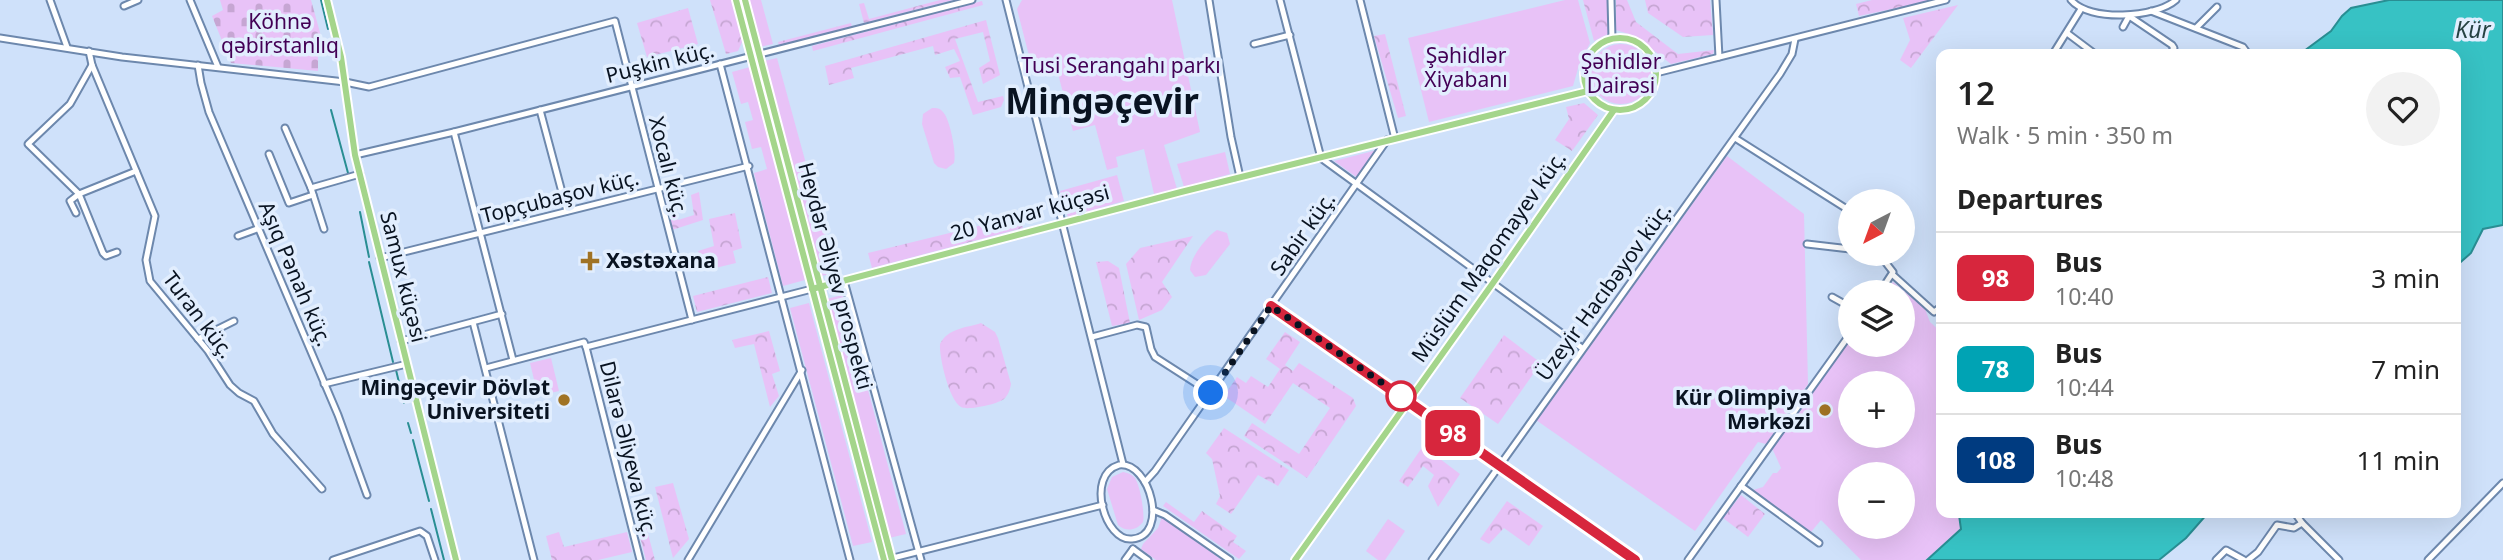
<!DOCTYPE html>
<html lang="en">
<head>
<meta charset="utf-8">
<style>
	body { margin:0; font-family:"Noto Sans",sans-serif; background:#f2f2f2; color:#222; height:100vh; display:flex; flex-direction:column; font-size:26px; white-space:nowrap }
	* { box-sizing:border-box; margin:0 }
	p { font-size:23px; color:#767676 }
	.icon { flex:none; width:38px; height:38px; fill:none; stroke:currentColor; stroke-width:2; stroke-linecap:round; stroke-linejoin:round }
	.map { position:relative; flex:1; overflow:hidden }
	.details { position:absolute; left:1936px; top:49px; width:525px; height:469px; display:flex; flex-direction:column; background:#fff; border-radius:14px; box-shadow:0 7px 28px #0002 }
	.details>* { flex:none }
	.badge { padding:0 14px; border-radius:10px; font-size:24px; line-height:46px }
	.needle { width:46px; rotate:221deg }
	.controls { position:absolute; left:1838px; top:189px; display:grid; gap:14px }
	.controls a { display:grid; place-items:center; width:77px; height:77px; border-radius:50%; background:#fff; box-shadow:0 7px 28px #0002; font-size:35px }
	.you { position:absolute; width:35px; height:35px; margin:-18px; border:5px solid #fff; border-radius:50%; background:#1a73e8; box-shadow:0 0 0 10px #1a73e833 }
	.map>.badge { position:absolute; translate:-50% -50%; box-shadow:0 0 0 4px #fff }
	h2 { padding:0 21px; font-size:26px; line-height:63px }
	.round { display:grid; place-items:center; flex:none; width:74px; height:74px; border-radius:37px; background:#f2f2f2 }
	.headline { display:flex; align-items:center; justify-content:space-between; height:119px; padding:0 21px }
	h1 { font-size:33px; font-weight:600; line-height:52px }
	ul { padding:0; list-style:none }
	li { display:flex; align-items:center; gap:21px; height:91px; padding:0 21px; border-top:2px solid #e0e0e0 }
	li div { flex:1 }
	li b { display:block; font-size:26px }
	li em { font-style:normal }
	li .badge { min-width:77px; font-weight:700; text-align:center }
	.map>svg:first-child { display:block }
	.green { fill:#e8c2f7; fill-rule:evenodd }
	.forest { fill:url(#forest-crowns) }
	.cemetery { fill:url(#cemetery-stones) }
	.water { fill:#37c2c4; stroke:#298e93; stroke-width:2 }
	.lines { fill:none; stroke-linecap:round; stroke-linejoin:round }
	.stream { stroke:#298e93; stroke-width:2 }
	.minor-casing { stroke:#6d88ad; stroke-width:9 }
	.major-casing { stroke:#fff; stroke-width:10 }
	.minor { stroke:#fff; stroke-width:5 }
	.major { stroke:#a4d58b; stroke-width:6 }
	.line-casing { stroke:#fff; stroke-width:16 }
	.line { stroke:#d7263d; stroke-width:10 }
	.walk { stroke:#091321; stroke-width:7; stroke-dasharray:0 12.6 }
	.poi-dot { fill:#a07324; stroke:#e2eefe; stroke-width:2.5 }
	.stop-dot { fill:#fff; stroke:#d7263d; stroke-width:3.5 }
	.labels { text-anchor:middle; stroke-width:7; stroke-linejoin:round; paint-order:stroke }
	.park-label { font-size:21px; fill:#430055; stroke:#e2eefe }
	.street-label { font-size:21px; fill:#091321; stroke:#e2eefe }
	.poi-label { font-size:21px; font-weight:bold; fill:#091321; stroke:#e2eefe; text-anchor:end }
	.water-label { font-size:23px; font-style:italic; fill:#274344; stroke:#e2eefe }
	.town-label { font-size:35px; font-weight:bold; fill:#091321; stroke:#e2eefe }
</style>
</head>
<body>
<div class="map">
<svg width="2503" height="560" viewBox="0 0 2503 560">
	<defs>
		<pattern id="forest-crowns" width="20" height="18" patternUnits="userSpaceOnUse" patternTransform="scale(1.75)"><rect width="20" height="18" fill="#e8c2f7"/><path d="M2 6a3 3 0 1 1 6 0M12 15a3 3 0 1 1 6 0" fill="none" stroke="#c6a6d3"/></pattern>
		<pattern id="cemetery-stones" width="16" height="16" patternUnits="userSpaceOnUse" patternTransform="scale(1.75)"><rect width="16" height="16" fill="#e8c2f7"/><path d="M2 7V4a2 2 0 0 1 4 0v3zM10 15v-3a2 2 0 0 1 4 0v3z" fill="#c6a6d3"/></pattern>
	</defs>
	<rect width="100%" height="100%" fill="#cfe1fa"/>
	<g class="green">
		<path d="M748 0H761L773 44 760 47Z"/>
		<path d="M1022 0H1172L1200 132 1164 145 1177 189 1154 194 1144 149 1116 157 1118 167 1107 170 1095 125 1073 131 1057 70 1034 75 1017 9Z"/>
		<path d="M1565 0H1578L1590 43 1579 65 1573 86 1429 122 1408 38Z"/>
		<circle cx="1621" cy="74" r="30"/>
		<path d="M777 58 836 273 821 276 764 61Z"/>
		<path d="M750 67 805 280 783 286 754 173 767 169 761 147 752 149 745 122 753 120 748 102 741 104 732 72Z"/>
		<path d="M932 108C937 108 940 108 943 112 950 119 957 155 954 163L946 169 938 167 934 163 922 124 923 114Z"/>
		<path d="M1385 148 1362 181 1334 161Z"/>
		<path d="M1225 152 1230 174 1184 187 1177 164Z"/>
		<path d="M1727 156 1804 214 1808 384 1766 444 1758 442 1695 531 1536 420Z"/>
		<path d="M1117 175 1124 201 1068 217 1060 191Z"/>
		<path d="M1217 230 1227 233 1230 244 1206 275 1195 277 1190 270C1190 258 1206 237 1217 230Z"/>
		<path d="M1893 282 1925 309 1930 322 1941 332V513H1962L1959 516 1962 529 1927 560H1861L1821 520 1811 532 1753 490 1763 487 1773 473H1777L1781 468 1772 448 1850 340V345H1902V292H1885ZM1850 383H1902V436H1850ZM1850 474H1902V527H1850Z"/>
		<path d="M843 295 906 534 889 538 826 299Z"/>
		<path d="M809 303 872 542 853 546 790 308Z"/>
		<path d="M551 358 559 391 538 396 530 363Z"/>
		<path d="M1123 472C1127 473 1130 473 1134 477 1140 483 1145 514 1143 522 1136 531 1126 532 1118 525L1107 489 1112 477Z"/>
		<path d="M1162 517 1222 560H1156L1141 549 1143 544 1158 528Z"/>
		<path d="M1388 519 1405 531 1385 560H1378L1366 551Z"/>
	</g>
	<g class="forest">
		<path d="M710 0H732L743 40 738 51 726 54Z"/>
		<path d="M940 0H953L864 23 859 4 864 3 869 19Z"/>
		<path d="M1583 0H1607L1610 33 1594 41Z"/>
		<path d="M1616 0H1627L1636 22 1678 54 1714 50 1713 54 1671 64 1635 36 1616 30Z"/>
		<path d="M1645 0H1710L1713 35 1683 37 1648 13Z"/>
		<path d="M1872 0H1934L1859 16 1856 4Z"/>
		<path d="M982 1 983 5 813 51 812 46Z"/>
		<path d="M1958 5 1911 68 1900 60 1910 40 1903 18Z"/>
		<path d="M688 8 698 44 647 57 637 23Z"/>
		<path d="M986 20 1000 75 983 84 979 68 990 61 983 32 955 39 978 102 1003 96 1004 100 1001 107 973 115 960 77 950 78 945 67 960 61 954 49 935 55 933 46 851 68 854 78 829 85 825 66Z"/>
		<path d="M851 23 852 27 779 45 778 42Z"/>
		<path d="M1385 34 1406 116 1398 118 1374 36Z"/>
		<path d="M1584 103 1598 115 1572 151 1555 140 1569 119 1566 107Z"/>
		<path d="M661 191H668L678 220 694 215 691 195 699 192 703 220 672 230Z"/>
		<path d="M735 213 742 248 733 251 736 263 707 270 698 251 714 246 709 219Z"/>
		<path d="M1019 216 1023 228 872 268 868 253Z"/>
		<path d="M1193 236 1162 282 1172 297 1162 310 1139 320 1126 264 1140 248Z"/>
		<path d="M1108 261 1119 268 1130 323 1112 326 1096 262Z"/>
		<path d="M768 277 772 293 697 312 693 296Z"/>
		<path d="M981 323 995 332 998 338 1011 384C1010 389 1009 394 1004 399 998 404 967 411 961 407 949 400 939 357 940 344 948 328 966 328 981 323Z"/>
		<path d="M769 331 780 371 772 374 779 396 770 407 754 344 735 348 732 340Z"/>
		<path d="M1285 332 1300 342 1285 365 1293 371 1299 363 1353 398 1356 406 1307 478 1244 436 1252 423 1299 454 1330 408 1293 383 1265 424 1224 396 1237 377 1246 383 1251 376 1268 387 1280 369 1266 359Z"/>
		<path d="M1504 335 1541 363 1498 424 1460 398Z"/>
		<path d="M1224 428 1289 470 1278 486 1258 475 1231 514 1216 504 1220 496 1212 459 1206 453Z"/>
		<path d="M1423 446 1460 474 1438 507 1428 486 1434 475 1423 466 1408 487 1399 481Z"/>
		<path d="M673 483 689 539 673 558 655 487Z"/>
		<path d="M1741 495 1765 514 1748 537 1723 518Z"/>
		<path d="M639 500 655 560H646L631 502Z"/>
		<path d="M1507 501 1543 526 1529 546 1504 528 1489 544 1480 539Z"/>
		<path d="M1166 502 1194 522 1202 511 1237 536 1233 542 1246 551 1239 559 1163 506Z"/>
		<path d="M559 532 564 547 627 532 632 552 598 560H552L546 536Z"/>
	</g>
	<path class="cemetery" d="M220 0H311L324 47H318V71L231 63 212 16 223 10Z"/>
	<g class="water">
		<path d="M2389 0H2503V225L2483 229 2471 253 2455 267V54H2300L2331 31 2342 16 2351 8Z"/>
		<path d="M1962 513H2208L2186 538 2159 560H1927L1961 529 1959 515Z"/>
	</g>
	<g class="lines">
		<g class="stream">
			<path d="M321 0 328 29"/>
			<path d="M331 110 348 173"/>
			<path d="M360 212 369 257"/>
			<path d="M369 262 393 362"/>
			<path d="M396 370 404 403"/>
			<path d="M408 423 411 433"/>
			<path d="M413 440 429 501"/>
			<path d="M431 509 444 560"/>
		</g>
		<defs>
			<g id="minor">
				<path d="M50 0 67 47"/>
				<path d="M190 0 218 67"/>
				<path d="M1006 0 1123 464"/>
				<path d="M1209 0 1231 137 1240 177"/>
				<path d="M1280 0 1321 158 1582 348"/>
				<path d="M1360 0 1394 135"/>
				<path d="M1611 0 1612 38"/>
				<path d="M1716 0 1719 57"/>
				<path d="M2071 0C2089 22 2156 18 2176 0"/>
				<path d="M124 6 138 0"/>
				<path d="M2151 11 2243 47 2248 54"/>
				<path d="M2123 27 2129 16 2172 45 2174 48 2170 54"/>
				<path d="M2196 28 2217 7"/>
				<path d="M2067 33 2095 54"/>
				<path d="M0 38 122 57 345 82 369 87 615 21 692 320"/>
				<path d="M1254 44 1290 35"/>
				<path d="M89 51 92 65 155 216 146 260 150 281 208 351 230 385 239 393 254 401 273 434 322 489"/>
				<path d="M2053 54 2081 9"/>
				<path d="M720 64 850 560"/>
				<path d="M92 65 70 104 28 144 79 194 136 171"/>
				<path d="M198 65 201 83 209 112 338 415 367 495"/>
				<path d="M1656 73 1946 0"/>
				<path d="M540 110 567 211"/>
				<path d="M285 128 311 188 324 229"/>
				<path d="M454 132 513 360"/>
				<path d="M1735 138 1850 211"/>
				<path d="M269 154 289 203 313 195"/>
				<path d="M355 155 454 132 972 0"/>
				<path d="M311 188 360 174"/>
				<path d="M76 213 70 201 79 194 103 253 106 256 117 252"/>
				<path d="M238 236 257 229"/>
				<path d="M1807 244 1850 249"/>
				<path d="M1879 254 1893 272 1880 292"/>
				<path d="M380 258 749 166"/>
				<path d="M1893 275 1934 312 1941 307"/>
				<path d="M844 281 921 560"/>
				<path d="M1832 297 1850 307"/>
				<path d="M1271 306 1635 560"/>
				<path d="M473 322 534 560"/>
				<path d="M1092 337 1137 325 1146 327 1151 349 1155 357 1211 393"/>
				<path d="M198 339 234 321"/>
				<path d="M401 341 502 314"/>
				<path d="M586 347 640 560"/>
				<path d="M486 368 584 342 586 347 812 289"/>
				<path d="M324 384 407 364"/>
				<path d="M1119 465C1150 461 1170 536 1132 539 1105 542 1085 475 1119 465Z"/>
				<path d="M1145 482 1155 471 1387 140"/>
				<path d="M1741 486 1819 543"/>
				<path d="M1153 510 1165 515 1230 560"/>
				<path d="M2295 513 2302 523"/>
				<path d="M1133 549 1148 560"/>
				<path d="M889 559 1103 505"/>
				<path d="M333 560 420 531 427 536 435 560"/>
				<path d="M688 560 802 370"/>
				<path d="M1125 560 1133 549"/>
				<path d="M1432 560 1780 74 1792 54 1795 39"/>
				<path d="M1688 560 1850 334"/>
				<path d="M2216 560 2226 550 2244 560"/>
				<path d="M2248 560 2258 552 2277 525 2294 528 2302 523 2339 560"/>
				<path d="M2428 560 2503 483"/>
			</g>
			<g id="major">
				<path d="M327 0 341 57 355 155 456 560"/>
				<path d="M736 0 884 560"/>
				<path d="M745 0 892 560"/>
				<circle cx="1620" cy="74" r="36"/>
				<path d="M812 289 1181 192 1588 91"/>
				<path d="M1295 560 1493 283 1614 110"/>
			</g>
		</defs>
		<use href="#minor" class="minor-casing"/>
		<use href="#major" class="major-casing"/>
		<use href="#minor" class="minor"/>
		<use href="#major" class="major"/>
	</g>
	<g class="lines">
		<defs>
			<path id="line" d="M1271 306 1635 560"/>
		</defs>
		<use href="#line" class="line-casing"/>
		<use href="#line" class="line"/>
		<path class="walk" d="M1211 393 1271 306 1401 396"/>
	</g>
	<g class="poi-dot">
		<path d="M586.5 250.5h7v7h7v7h-7v7h-7v-7h-7v-7h7z"/>
		<circle cx="564" cy="400" r="7"/>
		<circle cx="1825" cy="410" r="7"/>
	</g>
	<circle class="stop-dot" cx="1401" cy="396" r="14"/>
	<g class="labels">
		<g class="park-label">
			<text x="280" y="29">Köhnə<tspan x="280" dy="24">qəbirstanlıq</tspan></text>
			<text x="1466" y="63">Şəhidlər<tspan x="1466" dy="24">Xiyabanı</tspan></text>
			<text x="1621" y="69">Şəhidlər<tspan x="1621" dy="24">Dairəsi</tspan></text>
			<text x="1121" y="73">Tusi Serangahı parkı</text>
		</g>
		<g class="street-label">
			<text transform="translate(660 63) rotate(-14)" y="7">Puşkin küç.</text>
			<text transform="translate(668 167) rotate(76)" y="7">Xocalı küç.</text>
			<text transform="translate(560 197) rotate(-14)" y="7">Topçubaşov küç.</text>
			<text transform="translate(1030 213) rotate(-15)" y="7">20 Yanvar küçəsi</text>
			<text transform="translate(1303 234) rotate(-55)" y="7">Sabir küç.</text>
			<text transform="translate(1489 257) rotate(-55)" y="7">Müslüm Maqomayev küç.</text>
			<text transform="translate(295 274) rotate(67)" y="7">Aşıq Pənah küç.</text>
			<text transform="translate(835 276) rotate(75)" y="7">Heydər Əliyev prospekti</text>
			<text transform="translate(403 277) rotate(76)" y="7">Samux küçəsi</text>
			<text transform="translate(1604 292) rotate(-54)" y="7">Üzeyir Hacıbəyov küç.</text>
			<text transform="translate(198 315) rotate(53)" y="7">Turan küç.</text>
			<text transform="translate(628 449) rotate(76)" y="7">Dilarə Əliyeva küç.</text>
		</g>
		<g class="poi-label">
			<text x="606" y="268" text-anchor="start">Xəstəxana</text>
			<text x="550" y="395">Mingəçevir Dövlət<tspan x="550" dy="24">Universiteti</tspan></text>
			<text x="1811" y="405">Kür Olimpiya<tspan x="1811" dy="24">Mərkəzi</tspan></text>
		</g>
		<g class="water-label">
			<text x="2473" y="38">Kür</text>
		</g>
		<g class="town-label">
			<text x="1102" y="114">Mingəçevir</text>
		</g>
	</g>
</svg>
<div class="controls">
<a><svg class="needle" viewBox="-14 -14 28 28"><path d="M0-13l5 13h-10z" fill="#e53935"/><path d="M0 13l5-13h-10z" fill="#767676"/></svg></a>
<a><svg class="icon" aria-label="layers" viewBox="0 0 24 24"><path d="M12 4l9 5-9 5-9-5zM3 14l9 5 9-5"/></svg></a>
<a>+</a>
<a>−</a>
</div>
<div class="you" style="left:1211px;top:393px"></div>
<b class="badge" style="left:1453px;top:433px;background:#d7263d;color:#fff">98</b>
<section class="details">
<div class="headline"><div><h1>12</h1><p>Walk · 5 min · 350 m</p></div><a class="round"><svg class="icon" aria-label="heart" viewBox="0 0 24 24"><path d="M12 20l-8-8c-3-5 5-10 8-4 3-6 11-1 8 4z"/></svg></a></div>
<h2>Departures</h2>
<ul>
<li><span class="badge" style="background:#d7263d;color:#fff">98</span><div><b>Bus</b><p>10:40</p></div><em>3 min</em></li>
<li><span class="badge" style="background:#00a3b4;color:#fff">78</span><div><b>Bus</b><p>10:44</p></div><em>7 min</em></li>
<li><span class="badge" style="background:#003b80;color:#fff">108</span><div><b>Bus</b><p>10:48</p></div><em>11 min</em></li>
</ul>
</section>
</div>
</body>
</html>
